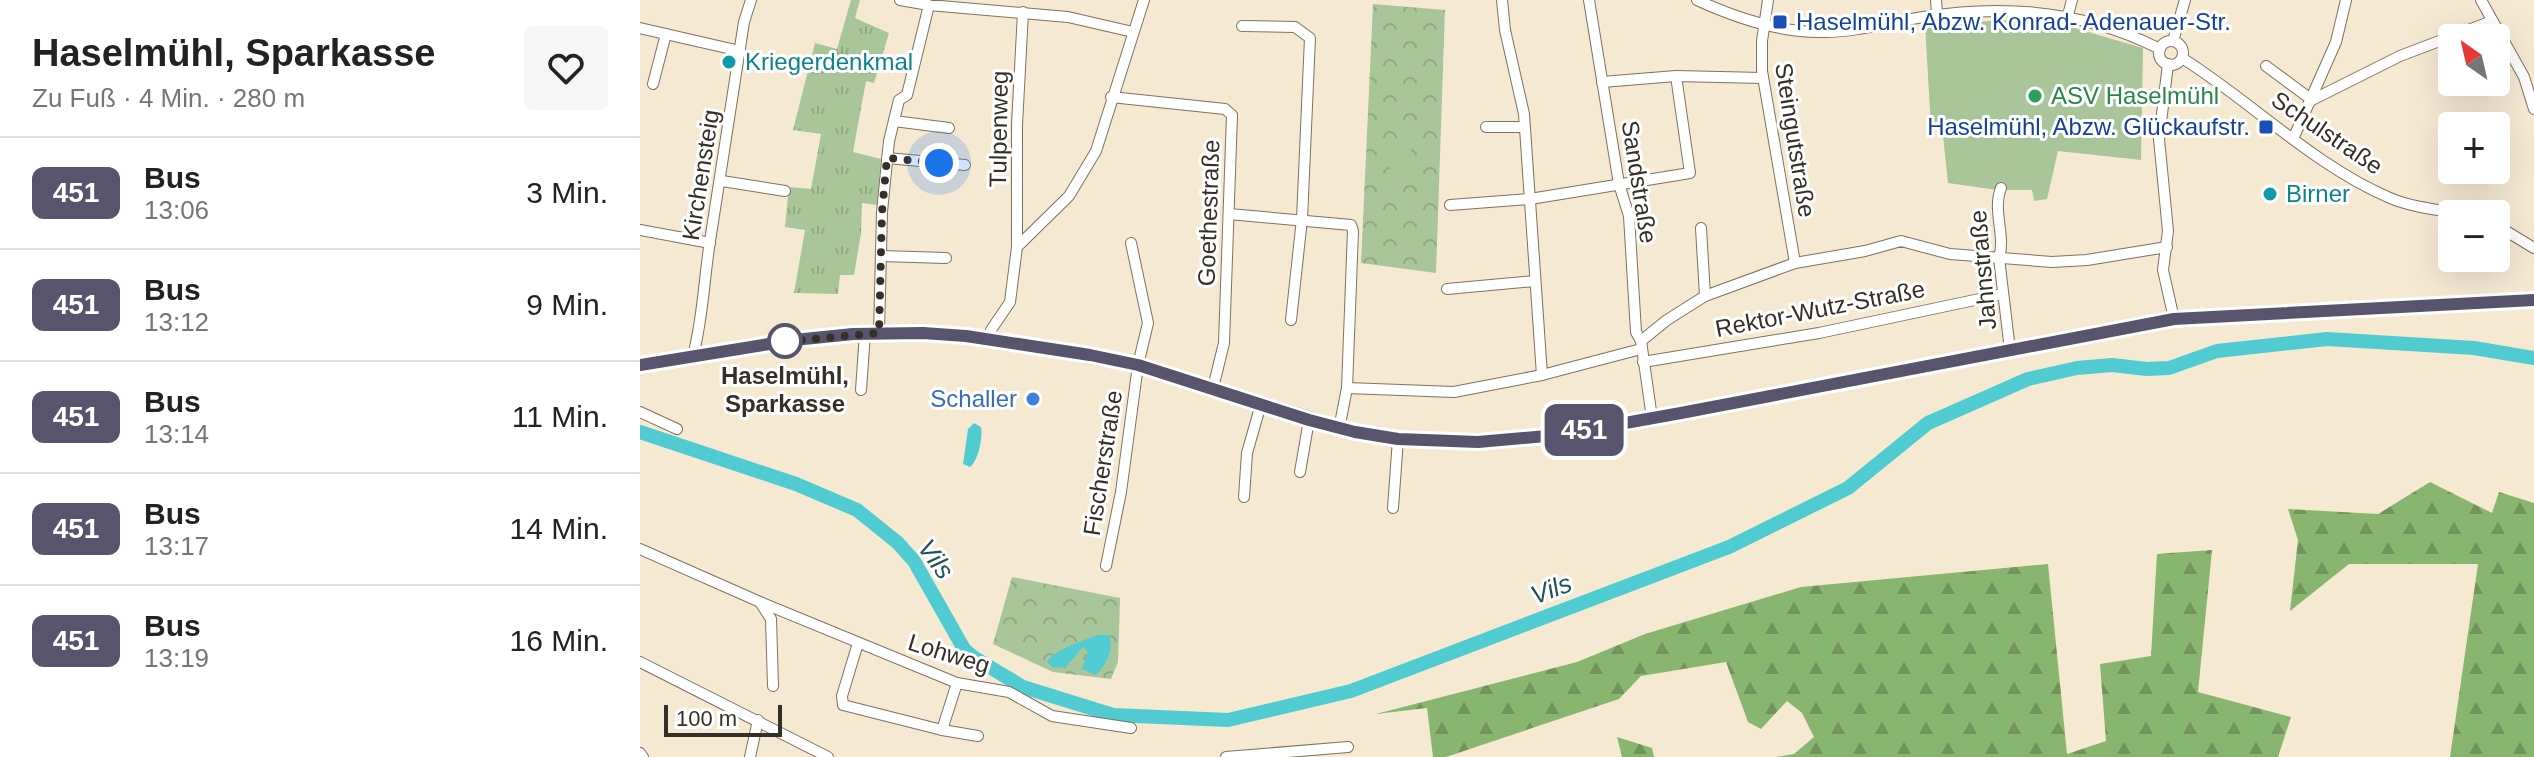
<!DOCTYPE html>
<html lang="de">
<head>
<meta charset="utf-8">
<style>
	body { margin:0; font-family:Helvetica,sans-serif; background:#f6f6f6; color:#222; height:100vh; display:flex; flex-direction:column; font-size:30px; white-space:nowrap }
	* { box-sizing:border-box; margin:0 }
	p { font-size:26px; color:#767676 }
	.icon { flex:none; width:44px; height:44px; fill:none; stroke:currentColor; stroke-width:2; stroke-linecap:round; stroke-linejoin:round }
	.map { position:relative; flex:1; overflow:hidden }
	.side { display:flex; flex-direction:column; background:#fff; width:640px }
	.side>* { flex:none }
	.badge { padding:0 16px; border-radius:12px; font-size:28px; line-height:52px }
	.needle { width:52px; rotate:326deg }
	.tools { position:absolute; left:1798px; top:24px; display:grid; gap:16px }
	.tools a { display:grid; place-items:center; width:72px; height:72px; border-radius:8px; background:#fff; box-shadow:0 8px 32px #0002; font-size:40px }
	.scale { position:absolute; left:24px; bottom:20px; width:118px; box-sizing:border-box; padding-left:8px; border:4px solid #353027; border-top:0; font-size:22px; line-height:28px; white-space:nowrap; color:#353027; -webkit-text-stroke:6px #fff; paint-order:stroke }
	.you { position:absolute; width:40px; height:40px; margin:-20px; border:6px solid #fff; border-radius:50%; background:#1a73e8; box-shadow:0 0 0 12px #1a73e833 }
	.map>.badge { position:absolute; translate:-50% -50%; box-shadow:0 0 0 4px #fff }
	.round { display:grid; place-items:center; flex:none; width:84px; height:84px; border-radius:8px; background:#f6f6f6 }
	.overview { display:flex; align-items:center; justify-content:space-between; height:136px; padding:0 32px }
	h1 { font-size:38px; font-weight:700; line-height:60px }
	ul { padding:0; list-style:none }
	li { display:flex; align-items:center; gap:24px; height:112px; padding:0 32px; border-top:2px solid #e0e0e0 }
	li div { flex:1 }
	li b { display:block; font-size:30px }
	li em { font-style:normal }
	li .badge { min-width:88px; font-weight:700; text-align:center }
	main { display:flex; flex:1; min-height:0 }
	.map>svg:first-child { display:block }
	.grass { fill:url(#grass-tufts) }
	.forest { fill:url(#forest-firs) }
	.park { fill:url(#park-crowns) }
	.garden { fill:#a8c699 }
	.water { fill:#51cbd2 }
	.lines { fill:none; stroke-linecap:round; stroke-linejoin:round }
	.river { stroke:#51cbd2; stroke-width:14 }
	.minor-casing { stroke:#7e725e; stroke-width:12 }
	.major-casing { stroke:#7e725e; stroke-width:14 }
	.minor { stroke:#fff; stroke-width:10 }
	.major { stroke:#fff; stroke-width:12 }
	.line-casing { stroke:#fff; stroke-width:18 }
	.line { stroke:#59546d; stroke-width:12 }
	.walk { stroke:#353027; stroke-width:8; stroke-dasharray:0 14.4 }
	.transit-dot { fill:#1a4fb4; stroke:#fff; stroke-width:3 }
	.culture-dot { fill:#0f9aa8; stroke:#fff; stroke-width:3 }
	.leisure-dot { fill:#2e9e5b; stroke:#fff; stroke-width:3 }
	.stop-dot { fill:#fff; stroke:#59546d; stroke-width:4 }
	.shop-dot { fill:#3f7fe0; stroke:#fff; stroke-width:3 }
	.labels { text-anchor:middle; stroke-width:6; stroke-linejoin:round; paint-order:stroke }
	.transit-label { font-size:24px; fill:#164399; stroke:#fff; text-anchor:start }
	.culture-label { font-size:24px; fill:#0d838f; stroke:#fff; text-anchor:start }
	.leisure-label { font-size:24px; fill:#27864d; stroke:#fff; text-anchor:start }
	.street-label { font-size:24px; fill:#353027; stroke:#fff }
	.stop-label { font-size:24px; font-weight:bold; fill:#353027; stroke:#fff }
	.shop-label { font-size:24px; fill:#366cbe; stroke:#fff; text-anchor:end }
	.water-label { font-size:26px; font-style:italic; fill:#1f5356; stroke:#fff }
</style>
</head>
<body>
<main>
<section class="side">
<div class="overview"><div><h1>Haselmühl, Sparkasse</h1><p>Zu Fuß · 4 Min. · 280 m</p></div><a class="round"><svg class="icon" aria-label="heart" viewBox="0 0 24 24"><path d="M12 20l-8-8c-3-5 5-10 8-4 3-6 11-1 8 4z"/></svg></a></div>
<ul>
<li><span class="badge" style="background:#59546d;color:#fff">451</span><div><b>Bus</b><p>13:06</p></div><em>3 Min.</em></li>
<li><span class="badge" style="background:#59546d;color:#fff">451</span><div><b>Bus</b><p>13:12</p></div><em>9 Min.</em></li>
<li><span class="badge" style="background:#59546d;color:#fff">451</span><div><b>Bus</b><p>13:14</p></div><em>11 Min.</em></li>
<li><span class="badge" style="background:#59546d;color:#fff">451</span><div><b>Bus</b><p>13:17</p></div><em>14 Min.</em></li>
<li><span class="badge" style="background:#59546d;color:#fff">451</span><div><b>Bus</b><p>13:19</p></div><em>16 Min.</em></li>
</ul>
</section>
<div class="map">
<svg width="1894" height="757" viewBox="0 0 1894 757">
	<defs>
		<pattern id="grass-tufts" width="24" height="20" patternUnits="userSpaceOnUse" patternTransform="scale(2)"><rect width="24" height="20" fill="#a8c699"/><path d="M3 7l-1-3M5 7V3M7 7l1-3M15 17l-1-3M17 17v-4M19 17l1-3" fill="none" stroke="#91aa84"/></pattern>
		<pattern id="forest-firs" width="22" height="20" patternUnits="userSpaceOnUse" patternTransform="scale(2)"><rect width="22" height="20" fill="#88b56f"/><path d="M5 1l3.5 6h-7zM16 11l3.5 6h-7z" fill="#70945b"/></pattern>
		<pattern id="park-crowns" width="20" height="18" patternUnits="userSpaceOnUse" patternTransform="scale(2)"><rect width="20" height="18" fill="#a8c699"/><path d="M2 6a3 3 0 1 1 6 0M12 15a3 3 0 1 1 6 0" fill="none" stroke="#91aa84"/></pattern>
	</defs>
	<rect width="100%" height="100%" fill="#f6e9d2"/>
	<path class="grass" d="M211 0H220L215 18 249 33 234 83 226 81 213 152 241 159 237 205 222 203 221 234 214 275H200L198 294 154 293 165 230 145 227 149 187 171 189 181 134 153 130 175 43 197 49Z"/>
	<g class="forest">
		<path d="M1790 482 1852 513 1859 492 1894 503V757H1810L1838 564H1709L1650 611 1658 540 1648 509 1738 514Z"/>
		<path d="M1572 550 1558 692 1651 717 1638 757H1136L1154 754 1174 737 1162 713 1147 701 1121 729 1108 722 1086 662 1001 676 979 699 806 757H793L787 708 736 714 937 662 1005 634 1161 587 1408 564 1427 754 1466 741 1460 664 1511 656 1517 554Z"/>
		<path d="M977 737 1012 748 1014 757H982Z"/>
	</g>
	<g class="park">
		<path d="M733 4 805 10 796 273 721 263Z"/>
		<path d="M372 577 480 598 478 662 471 679 413 672 353 644Z"/>
	</g>
	<g class="garden">
		<path d="M1370 20 1431 27 1503 48 1501 160 1418 151 1407 199 1394 201 1392 190H1357L1308 183 1302 126 1291 128 1285 24Z"/>
		<path d="M751 147 771 148 769 175 750 174Z"/>
	</g>
	<g class="water">
		<path d="M334 423 341 427C343 438 338 461 330 467L323 464 328 429Z"/>
		<path d="M458 635H470C473 651 467 664 456 675L442 669 448 652 443 647 425 668 412 667 407 662C413 651 444 640 458 635Z"/>
	</g>
	<g class="lines">
		<path class="river" d="M0 432 156 484 217 510 258 543 274 561 324 649 333 657 383 687 473 715 588 720 711 691 1089 547 1208 488 1288 423 1388 379 1437 368 1472 365 1507 369 1529 368 1577 351 1687 339 1834 348 1894 358"/>
		<defs>
			<g id="minor">
				<path d="M260 0 289 5 428 17 493 32"/>
				<path d="M862 0 865 30 884 114 902 375"/>
				<path d="M949 0 979 184 989 216 996 332 1001 341 1012 418"/>
				<path d="M1057 0C1096 18 1137 32 1180 32 1212 33 1251 22 1283 17 1364 4 1446 11 1520 49"/>
				<path d="M1128 0 1122 41V71L1155 263"/>
				<path d="M1296 0 1297 14"/>
				<path d="M1841 0 1884 77 1894 109"/>
				<path d="M1428 15 1432 0"/>
				<path d="M602 26 655 27 670 38 662 219 651 320"/>
				<path d="M0 28 100 51"/>
				<path d="M1533 41 1545 0"/>
				<circle cx="1531" cy="53" r="12"/>
				<path d="M1542 58C1612 102 1673 165 1750 198 1771 207 1798 210 1821 214"/>
				<path d="M1528 64 1519 139 1528 231 1523 270 1534 319"/>
				<path d="M1626 66 1672 100 1760 56 1852 21"/>
				<path d="M962 82 1036 76 1123 78"/>
				<path d="M13 84 26 34"/>
				<path d="M471 97 585 109 592 115 584 343 573 388"/>
				<path d="M254 121 309 128"/>
				<path d="M846 127H884"/>
				<path d="M1653 139 1696 42 1706 0"/>
				<path d="M247 158 325 165"/>
				<path d="M82 181 145 191"/>
				<path d="M1361 188C1352 211 1366 235 1359 258L1370 350"/>
				<path d="M810 205 890 199 1050 173 1036 76"/>
				<path d="M589 214 711 225 713 231 707 388 699 429"/>
				<path d="M1856 225 1894 248"/>
				<path d="M1061 228 1065 296"/>
				<path d="M0 230 70 243"/>
				<path d="M377 247 429 196 456 151 504 0"/>
				<path d="M241 256 306 258"/>
				<path d="M807 289 895 281"/>
				<path d="M239 333 242 212 249 141 259 100 267 95 289 5"/>
				<path d="M350 339 351 330 370 302 377 247V125L383 12"/>
				<path d="M1001 341 1027 320 1065 296 1155 263 1225 251 1261 241 1310 254 1412 262 1447 260 1527 247"/>
				<path d="M53 356C63 318 64 279 70 241 82 168 93 95 104 22L111 0"/>
				<path d="M1003 362 1179 333 1363 294"/>
				<path d="M707 388 814 392 902 375 1001 349"/>
				<path d="M221 390 225 333"/>
				<path d="M0 412 37 429"/>
				<path d="M660 472 669 420"/>
				<path d="M604 497 607 453 621 404"/>
				<path d="M753 508 758 439"/>
				<path d="M0 549 120 602 131 619 133 686"/>
				<path d="M466 566 481 492 498 365 508 323 491 243"/>
				<path d="M120 602 317 683 369 692 412 716 491 728"/>
				<path d="M218 643 202 696 203 705 302 730 317 683"/>
				<path d="M0 662 188 757"/>
				<path d="M302 730 338 736"/>
				<path d="M0 753 3 757"/>
				<path d="M110 757 118 720"/>
				<path d="M586 757 708 747"/>
			</g>
			<path id="major" d="M0 365 154 340 213 334 283 333 326 336 498 365 715 432 758 439 838 442 918 435 1041 413 1534 319 1894 300"/>
		</defs>
		<use href="#minor" class="minor-casing"/>
		<use href="#major" class="major-casing"/>
		<use href="#minor" class="minor"/>
		<use href="#major" class="major"/>
	</g>
	<g class="lines">
		<defs>
			<path id="line" d="M0 365 154 340 213 334 283 333 326 336 450 355 498 365 669 420 715 432 758 439 838 442 918 435 1041 413 1534 319 1894 300"/>
		</defs>
		<use href="#line" class="line-casing"/>
		<use href="#line" class="line"/>
		<path class="walk" d="M145 341 139 342 239 333 242 212 247 158 299 163"/>
	</g>
	<g class="transit-dot">
		<rect x="1132" y="14" width="16" height="16" rx="4"/>
		<rect x="1618" y="119" width="16" height="16" rx="4"/>
	</g>
	<g class="culture-dot">
		<circle cx="89" cy="62" r="8"/>
		<circle cx="1630" cy="194" r="8"/>
	</g>
	<circle class="leisure-dot" cx="1395" cy="96" r="8"/>
	<circle class="stop-dot" cx="145" cy="341" r="16"/>
	<circle class="shop-dot" cx="393" cy="399" r="8"/>
	<g class="labels">
		<g class="transit-label">
			<text x="1156" y="30">Haselmühl, Abzw. Konrad- Adenauer-Str.</text>
			<text x="1610" y="135" text-anchor="end">Haselmühl, Abzw. Glückaufstr.</text>
		</g>
		<g class="culture-label">
			<text x="105" y="70">Kriegerdenkmal</text>
			<text x="1646" y="202">Birner</text>
		</g>
		<g class="leisure-label">
			<text x="1411" y="104">ASV Haselmühl</text>
		</g>
		<g class="street-label">
			<text transform="translate(359 129) rotate(-89)" y="8">Tulpenweg</text>
			<text transform="translate(1687 133) rotate(34)" y="8">Schulstraße</text>
			<text transform="translate(1155 140) rotate(81)" y="8">Steingutstraße</text>
			<text transform="translate(61 175) rotate(-81)" y="8">Kirchensteig</text>
			<text transform="translate(999 182) rotate(81)" y="8">Sandstraße</text>
			<text transform="translate(569 213) rotate(-88)" y="8">Goethestraße</text>
			<text transform="translate(1343 270) rotate(-95)" y="8">Jahnstraße</text>
			<text transform="translate(1180 309) rotate(-11)" y="8">Rektor-Wutz-Straße</text>
			<text transform="translate(463 463) rotate(-81)" y="8">Fischerstraße</text>
			<text transform="translate(309 654) rotate(17)" y="8">Lohweg</text>
		</g>
		<g class="stop-label">
			<text x="145" y="384">Haselmühl,<tspan x="145" dy="28">Sparkasse</tspan></text>
		</g>
		<g class="shop-label">
			<text x="377" y="407">Schaller</text>
		</g>
		<g class="water-label">
			<text transform="translate(296 559) rotate(54)" y="9">Vils</text>
			<text transform="translate(911 589) rotate(-21)" y="9">Vils</text>
		</g>
	</g>
</svg>
<div class="tools">
<a><svg class="needle" viewBox="-14 -14 28 28"><path d="M0-13l5 13h-10z" fill="#e53935"/><path d="M0 13l5-13h-10z" fill="#767676"/></svg></a>
<a>+</a>
<a>−</a>
</div>
<div class="scale">100 m</div>
<div class="you" style="left:299px;top:163px"></div>
<b class="badge" style="left:944px;top:430px;background:#59546d;color:#fff">451</b>
</div>
</main>
</body>
</html>
